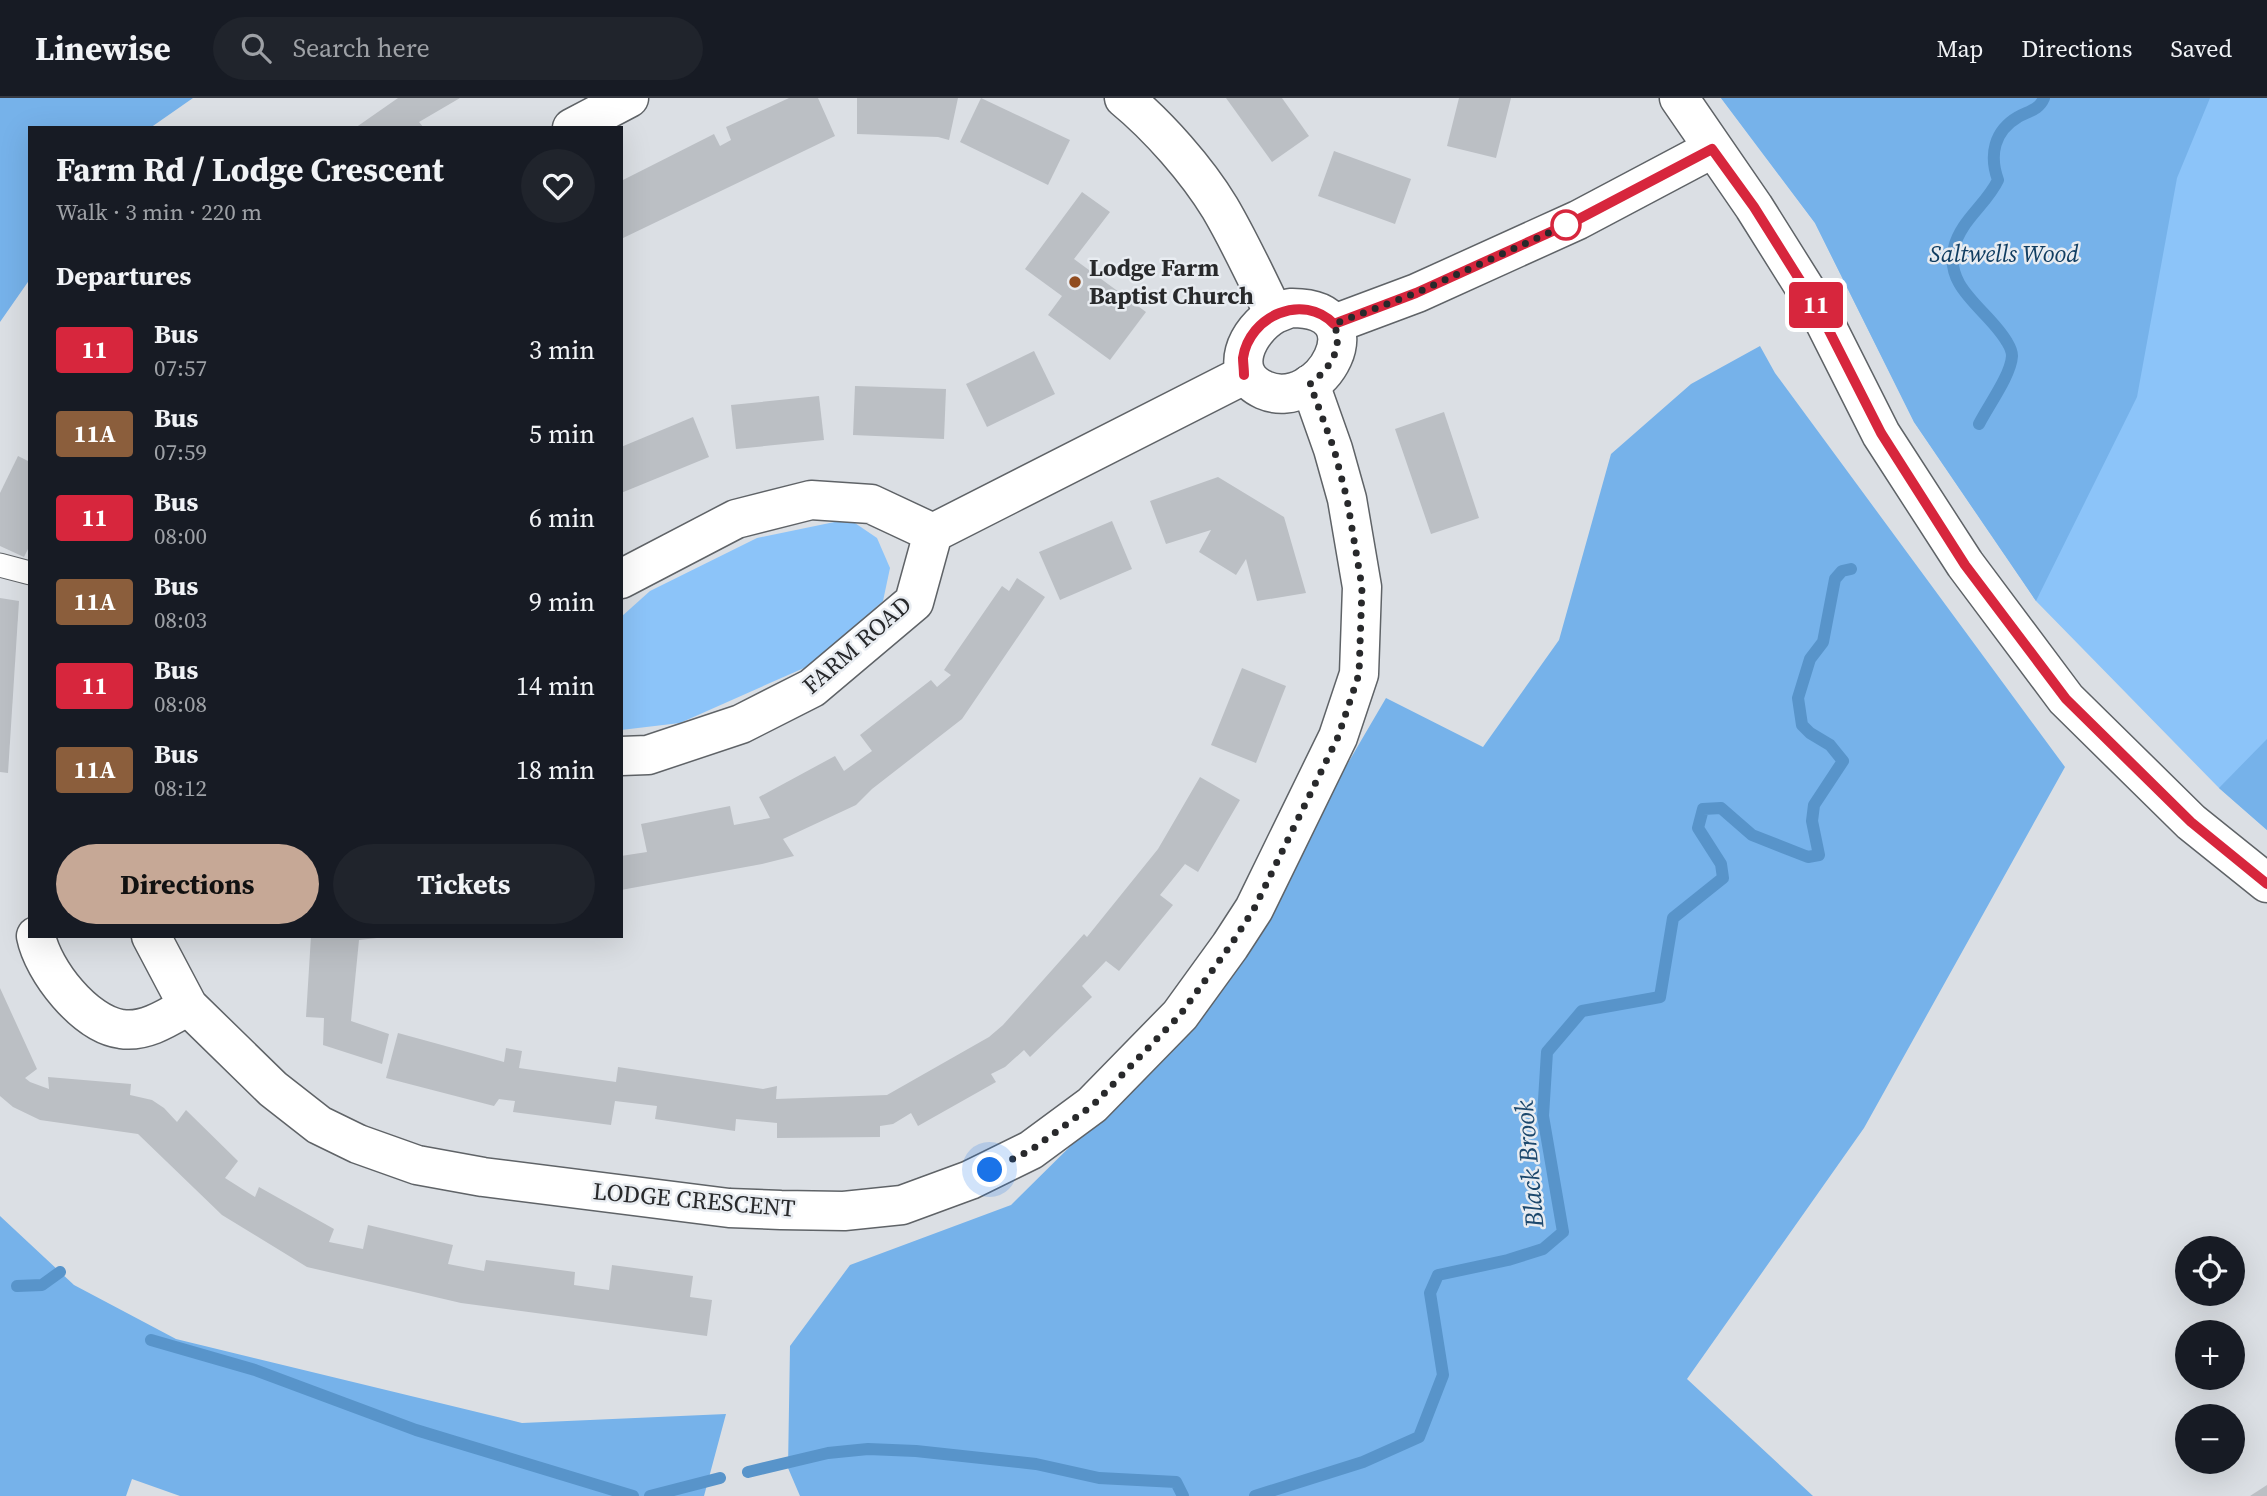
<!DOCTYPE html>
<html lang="en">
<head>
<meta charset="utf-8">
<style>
	body { margin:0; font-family:"Source Serif 4",serif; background:#20242c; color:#f1f3f6; height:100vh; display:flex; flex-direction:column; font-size:26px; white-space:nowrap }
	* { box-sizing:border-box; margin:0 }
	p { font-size:23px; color:#9ea1a6 }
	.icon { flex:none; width:38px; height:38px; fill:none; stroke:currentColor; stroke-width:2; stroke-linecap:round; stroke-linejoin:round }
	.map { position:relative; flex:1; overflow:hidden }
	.side { position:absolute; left:28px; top:28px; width:595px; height:812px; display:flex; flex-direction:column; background:#171b24; border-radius:0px; box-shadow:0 7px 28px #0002 }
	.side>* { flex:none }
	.badge { padding:0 14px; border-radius:5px; font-size:24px; line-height:46px }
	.fabs { position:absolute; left:2175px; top:1138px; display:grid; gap:14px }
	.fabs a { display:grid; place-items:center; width:70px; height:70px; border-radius:50%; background:#171b24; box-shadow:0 7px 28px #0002; font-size:35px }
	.you { position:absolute; width:35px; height:35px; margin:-18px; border:5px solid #fff; border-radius:50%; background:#1a73e8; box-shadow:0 0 0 10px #1a73e833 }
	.map>.badge { position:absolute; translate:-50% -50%; box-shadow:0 0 0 4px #fff }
	h2 { padding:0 28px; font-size:26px; line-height:63px }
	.round { display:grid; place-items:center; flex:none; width:74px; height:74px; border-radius:37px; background:#20242c }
	.headline { display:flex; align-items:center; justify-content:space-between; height:119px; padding:0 28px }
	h1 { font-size:33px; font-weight:700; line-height:52px }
	.primary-button { display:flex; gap:14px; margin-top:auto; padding:14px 28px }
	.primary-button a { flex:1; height:80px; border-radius:42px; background:#c6a896; color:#111; font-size:28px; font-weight:700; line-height:80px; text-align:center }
	.primary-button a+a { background:#20242c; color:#f1f3f6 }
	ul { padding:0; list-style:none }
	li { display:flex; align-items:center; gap:21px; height:84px; padding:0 28px }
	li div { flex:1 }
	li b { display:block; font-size:26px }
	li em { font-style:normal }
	li .badge { min-width:77px; font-weight:700; text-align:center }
	header { display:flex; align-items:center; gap:42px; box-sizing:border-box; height:98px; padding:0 35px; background:#171b24; border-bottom:2px solid #363941 }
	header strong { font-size:33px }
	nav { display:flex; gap:38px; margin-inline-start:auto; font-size:24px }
	.search { width:490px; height:63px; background:#20242c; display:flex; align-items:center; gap:18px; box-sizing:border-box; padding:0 24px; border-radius:38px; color:#9ea1a6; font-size:26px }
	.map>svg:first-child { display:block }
	.green { fill:#8cc4f9 }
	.forest { fill:#76b2ea }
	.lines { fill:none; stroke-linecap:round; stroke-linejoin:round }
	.stream { stroke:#5894ca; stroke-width:12 }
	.building { fill:#bbbfc4 }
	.service-casing { stroke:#5f6367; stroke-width:25 }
	.minor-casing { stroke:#5f6367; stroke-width:41 }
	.tertiary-casing { stroke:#5f6367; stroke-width:41 }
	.service { stroke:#fff; stroke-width:23 }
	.minor { stroke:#fff; stroke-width:38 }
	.tertiary { stroke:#fff; stroke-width:38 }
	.line-casing { stroke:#fff; stroke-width:16 }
	.line { stroke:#d7263d; stroke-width:10 }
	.walk { stroke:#28292b; stroke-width:7; stroke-dasharray:0 12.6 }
	.stop-dot { fill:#fff; stroke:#d7263d; stroke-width:3.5 }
	.poi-dot { fill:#914d21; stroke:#e8ecf1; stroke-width:2.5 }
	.labels { text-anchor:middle; stroke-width:5; stroke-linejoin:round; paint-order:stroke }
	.park-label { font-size:24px; font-style:italic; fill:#103d61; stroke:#e8ecf1 }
	.poi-label { font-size:24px; font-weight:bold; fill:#28292b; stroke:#e8ecf1; text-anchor:start }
	.street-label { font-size:24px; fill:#28292b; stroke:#e8ecf1 }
	.water-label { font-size:26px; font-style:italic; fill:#1c486d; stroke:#e8ecf1 }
</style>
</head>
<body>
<header>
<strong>Linewise</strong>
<div class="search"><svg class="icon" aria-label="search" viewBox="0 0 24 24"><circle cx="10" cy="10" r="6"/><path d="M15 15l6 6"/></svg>Search here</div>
<nav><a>Map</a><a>Directions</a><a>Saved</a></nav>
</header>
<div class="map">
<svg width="2267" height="1398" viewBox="0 0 2267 1398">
	<rect width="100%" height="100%" fill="#dbdfe4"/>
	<g class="green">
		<path d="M1721 0H2267V732L2219 690 2036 503 1914 324 1815 125Z"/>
		<path d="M849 421 877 440 890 470 883 503 813 566 680 625 621 632V519L650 493 757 440Z"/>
	</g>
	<g class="forest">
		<path d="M0 0H193L150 30H30V181L0 224Z"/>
		<path d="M1721 0H2210L2177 80 2137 299 2036 503 1914 324 1815 125Z"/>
		<path d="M1760 248 1775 275 2065 669 1864 1030 1687 1281 1813 1398H800L788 1370 790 1248 850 1167 1011 1107 1197 923 1386 600 1483 649 1559 542 1611 356 1691 286Z"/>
		<path d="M2267 641V732L2219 690Z"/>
		<path d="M0 1118 74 1187 176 1241 522 1325 726 1316 704 1398H180L132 1381 126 1398H0Z"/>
	</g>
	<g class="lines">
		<g class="stream">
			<path d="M1979 326C1988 308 2011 277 2012 258 2012 252 2010 249 2007 244 1989 212 1944 191 1954 150 1960 123 1987 106 1998 82 1989 57 1994 33 2018 19 2029 13 2039 12 2044 0"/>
			<path d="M17 1188 42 1187 60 1174"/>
			<path d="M151 1242 255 1272 416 1332 633 1398"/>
			<path d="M748 1374 828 1355 868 1351 916 1353 1036 1366 1099 1380 1176 1384 1183 1398"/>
			<path d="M650 1398 720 1380"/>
			<path d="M1255 1398 1363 1364 1419 1339 1443 1277 1430 1195 1438 1177 1508 1162 1543 1151 1563 1134 1543 1018 1547 954 1582 913 1660 899 1673 820 1723 780 1721 766 1698 730 1703 711 1721 710 1752 737 1808 759 1819 757 1812 723 1814 707 1843 663 1830 647 1810 635 1802 627 1798 600 1810 561 1823 544 1835 481 1842 473 1851 471"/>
		</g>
	</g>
	<g class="building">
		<path d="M398 0H460L419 24 424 30H355Z"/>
		<path d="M789 0H818L835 38 621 141V83L714 36 720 48 731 42 726 29Z"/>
		<path d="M857 0H958L949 42 938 39 857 36Z"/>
		<path d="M981 0 1070 42 1048 87 960 44Z"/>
		<path d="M1226 0H1282L1309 38 1272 64Z"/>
		<path d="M1459 0H1511L1496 60 1447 48Z"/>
		<path d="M1334 53 1411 81 1395 126 1318 98Z"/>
		<path d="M1082 94 1110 114 1074 161 1146 214 1110 262 1048 217 1062 198 1025 171Z"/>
		<path d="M1034 253 1055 296 987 329 966 286Z"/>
		<path d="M855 288 946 291 944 341 853 337Z"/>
		<path d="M819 298 824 342 736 351 731 307Z"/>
		<path d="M1444 314 1479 420 1431 436 1395 331Z"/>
		<path d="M693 319 709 359 621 395V349Z"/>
		<path d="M18 358 30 364V447L24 459 0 448V395Z"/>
		<path d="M1218 379 1284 419 1306 495 1257 503 1246 461 1236 477 1199 454 1211 432 1166 446 1150 403Z"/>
		<path d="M1112 423 1132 471 1060 502 1039 454Z"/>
		<path d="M1017 480 1045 499 962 621 872 691 856 707 783 741 794 758 762 766 621 792V758L647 754 641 726 730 708 734 727 770 720 759 699 835 658 844 673 872 653 860 637 931 582 937 589 951 577 944 572 1002 488 1009 493Z"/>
		<path d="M0 500 19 503 8 675 0 674Z"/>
		<path d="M1242 570 1286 588 1256 665 1211 647Z"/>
		<path d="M1200 679 1240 702 1198 774 1185 766 1160 797 1173 807 1119 873 1106 863 1082 888 1092 899 1030 959 1024 952 1005 969 991 976 996 984 918 1028 911 1015 893 1026 880 1028V1039L777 1040V1025L736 1021 735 1033 655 1021 657 1008 615 1003 611 1027 513 1014 515 1003 499 1001 494 1008 386 980 398 935 504 964 506 950 522 953 519 970 616 984 618 969 763 991 777 988 776 1001 887 997 989 939 1003 927 1084 836 1087 839 1158 751Z"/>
		<path d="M311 838H377V840L359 842 351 923 389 936 382 966 323 947 324 920 306 919Z"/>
		<path d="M0 890 37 971 25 980 30 984 49 991 48 979 131 986 130 997 152 1002 164 1010 177 1024 186 1012 238 1063 225 1080 255 1099 259 1089 334 1131 329 1144 363 1151 368 1127 453 1147 448 1166 484 1173 486 1162 575 1174 574 1187 609 1192 612 1167 693 1178 690 1199 712 1202 707 1238 461 1205 307 1169 222 1117 138 1036 40 1022 13 1009 0 998Z"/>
		<path d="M2267 1387V1398H2250Z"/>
	</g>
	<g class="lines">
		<defs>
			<path id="service" d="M0 467 30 475"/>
			<g id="minor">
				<path d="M1124 0C1158 28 1197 72 1220 110 1240 144 1257 181 1274 216"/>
				<path d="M572 30 629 0"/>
				<path d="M1290 210C1382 208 1321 317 1264 292 1226 275 1247 232 1275 216 1280 214 1285 212 1290 210Z"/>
				<path d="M1334 226 1417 195 1578 122 1712 51"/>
				<path d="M621 481 736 421 811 402 871 406 933 435"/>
				<path d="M621 658 648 657 741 626 812 590 914 504 933 435 1244 277"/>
				<path d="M36 838C43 873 85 926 121 931 145 935 169 919 188 908"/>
				<path d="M151 838 188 908 273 991 319 1027 358 1046 417 1067 483 1079 729 1110 781 1112 844 1113 902 1107 970 1082 1031 1052 1092 1007 1180 917 1230 848 1254 811 1338 639 1359 576 1362 489 1347 401 1333 351 1310 286"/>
			</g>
			<path id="tertiary" d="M1679 0 1754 109 1818 211 1881 336 1965 466 2066 601 2191 724 2267 785"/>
		</defs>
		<use href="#service" class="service-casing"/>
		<use href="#minor" class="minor-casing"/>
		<use href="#tertiary" class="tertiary-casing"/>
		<use href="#service" class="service"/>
		<use href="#minor" class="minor"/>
		<use href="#tertiary" class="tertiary"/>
	</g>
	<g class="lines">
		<defs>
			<path id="line" d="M1244 277C1244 271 1243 265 1243 260 1249 218 1303 194 1334 226L1416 195 1577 122 1712 51 1754 109 1818 211 1881 335 1965 467 2066 601 2191 724 2267 786"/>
		</defs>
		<use href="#line" class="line-casing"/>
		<use href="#line" class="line"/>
		<path class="walk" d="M990 1072 1031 1052 1093 1007 1180 917 1230 848 1254 811 1338 639 1359 576 1362 489 1347 401 1334 351 1310 286C1330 270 1344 251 1334 226L1416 195 1577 122 1566 127"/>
	</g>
	<circle class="stop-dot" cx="1566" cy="127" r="14"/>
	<circle class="poi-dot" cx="1075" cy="184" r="7"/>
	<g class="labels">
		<g class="park-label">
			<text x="2004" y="164">Saltwells Wood</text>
		</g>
		<g class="poi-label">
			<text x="1089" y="178">Lodge Farm<tspan x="1089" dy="28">Baptist Church</tspan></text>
		</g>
		<g class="street-label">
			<text transform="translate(857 547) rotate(-41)" y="8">FARM ROAD</text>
			<text transform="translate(694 1102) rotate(5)" y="8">LODGE CRESCENT</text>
		</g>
		<g class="water-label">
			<text transform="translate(1529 1066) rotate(-95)" y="9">Black Brook</text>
		</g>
	</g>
</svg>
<div class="fabs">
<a><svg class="icon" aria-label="locate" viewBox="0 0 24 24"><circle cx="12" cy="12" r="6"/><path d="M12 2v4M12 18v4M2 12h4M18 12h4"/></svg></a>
<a>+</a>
<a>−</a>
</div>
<div class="you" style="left:990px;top:1072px"></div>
<b class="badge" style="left:1816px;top:207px;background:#d7263d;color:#fff">11</b>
<section class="side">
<div class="headline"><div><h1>Farm Rd / Lodge Crescent</h1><p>Walk · 3 min · 220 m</p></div><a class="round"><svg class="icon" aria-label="heart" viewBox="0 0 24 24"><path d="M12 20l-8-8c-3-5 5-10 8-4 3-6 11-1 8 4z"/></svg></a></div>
<h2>Departures</h2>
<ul>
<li><span class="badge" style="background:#d7263d;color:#fff">11</span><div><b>Bus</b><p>07:57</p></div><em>3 min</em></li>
<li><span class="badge" style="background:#8b5e3c;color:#fff">11A</span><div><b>Bus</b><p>07:59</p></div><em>5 min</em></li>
<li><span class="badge" style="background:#d7263d;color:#fff">11</span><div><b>Bus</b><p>08:00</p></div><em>6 min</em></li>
<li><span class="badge" style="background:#8b5e3c;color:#fff">11A</span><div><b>Bus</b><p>08:03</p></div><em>9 min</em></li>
<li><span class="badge" style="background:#d7263d;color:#fff">11</span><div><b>Bus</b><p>08:08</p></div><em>14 min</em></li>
<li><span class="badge" style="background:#8b5e3c;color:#fff">11A</span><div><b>Bus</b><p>08:12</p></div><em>18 min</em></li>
</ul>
<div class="primary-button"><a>Directions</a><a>Tickets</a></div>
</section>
</div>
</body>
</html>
